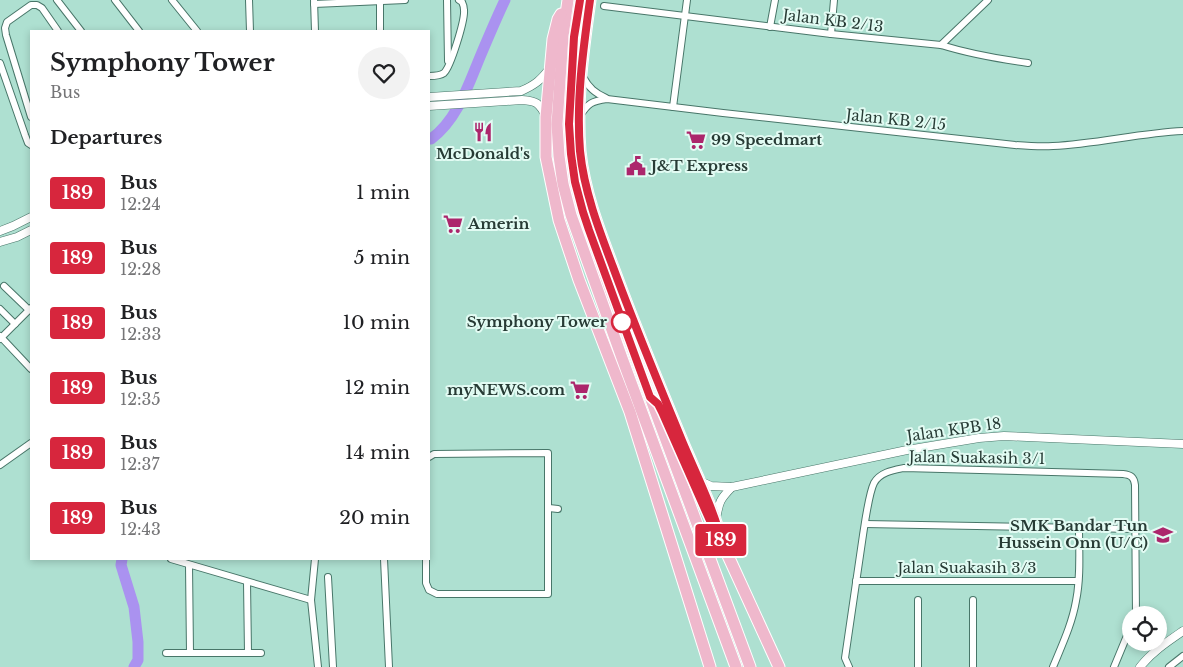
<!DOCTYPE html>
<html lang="en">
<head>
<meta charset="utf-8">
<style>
	body { margin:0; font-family:"Libre Baskerville",serif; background:#f2f2f2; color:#202124; height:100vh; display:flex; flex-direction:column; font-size:19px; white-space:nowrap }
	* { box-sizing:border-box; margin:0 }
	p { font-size:16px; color:#757577 }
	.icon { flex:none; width:28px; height:28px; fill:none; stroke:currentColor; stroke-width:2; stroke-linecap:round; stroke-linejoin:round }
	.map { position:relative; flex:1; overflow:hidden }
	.sheet { position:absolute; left:30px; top:30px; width:400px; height:530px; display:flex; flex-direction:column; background:#fff; border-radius:0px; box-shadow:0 2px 8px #0003 }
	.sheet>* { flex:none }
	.badge { padding:0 10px; border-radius:4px; font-size:18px; line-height:32px }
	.buttons { position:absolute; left:1122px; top:606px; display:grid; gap:10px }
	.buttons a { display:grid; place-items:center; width:45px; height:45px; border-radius:50%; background:#fff; box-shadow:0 2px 8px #0003; font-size:25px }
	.map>.badge { position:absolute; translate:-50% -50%; box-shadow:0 0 0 2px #fff }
	h2 { padding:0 20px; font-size:19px; line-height:45px }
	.round { display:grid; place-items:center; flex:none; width:52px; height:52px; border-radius:26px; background:#f2f2f2 }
	.headline { display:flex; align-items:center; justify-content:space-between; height:85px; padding:0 20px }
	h1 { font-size:24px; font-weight:700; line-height:38px }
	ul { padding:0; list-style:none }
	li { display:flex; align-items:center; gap:15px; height:65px; padding:0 20px }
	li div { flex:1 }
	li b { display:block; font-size:19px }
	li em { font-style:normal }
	li .badge { min-width:55px; font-weight:700; text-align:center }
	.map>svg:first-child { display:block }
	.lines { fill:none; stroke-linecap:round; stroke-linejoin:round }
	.river { stroke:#aa92f0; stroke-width:11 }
	.minor-casing { stroke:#487669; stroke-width:8 }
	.tertiary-casing { stroke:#487669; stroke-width:9 }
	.motorway-casing { stroke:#fff; stroke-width:13 }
	.minor { stroke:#fff; stroke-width:6 }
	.tertiary { stroke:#fff; stroke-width:8 }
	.motorway { stroke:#efb8cc; stroke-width:11 }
	.line-casing { stroke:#fff; stroke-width:11 }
	.line { stroke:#d7263d; stroke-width:8 }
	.stop-dot { fill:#fff; stroke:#d7263d; stroke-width:2.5 }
	.labels { text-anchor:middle; stroke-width:4; stroke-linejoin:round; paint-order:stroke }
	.street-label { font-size:15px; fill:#273b35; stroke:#e2fbf3 }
	.poi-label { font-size:15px; font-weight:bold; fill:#273b35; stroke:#e2fbf3; text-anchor:start }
	.stop-label { font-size:15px; font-weight:bold; fill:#273b35; stroke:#e2fbf3; text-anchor:end }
</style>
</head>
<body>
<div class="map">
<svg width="1183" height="667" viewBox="0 0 1183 667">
	<rect width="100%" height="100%" fill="#aee0d1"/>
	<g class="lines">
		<g class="river">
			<path d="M429 139H431C457 120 468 86 480 57 488 38 496 19 505 0"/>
			<path d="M122 559 121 565 134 607 138 642V660L134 667"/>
		</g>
		<defs>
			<g id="minor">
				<path d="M57 0 81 31"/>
				<path d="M115 0 139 31"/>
				<path d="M172 0 197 31"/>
				<path d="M249 0 250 31"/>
				<path d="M314 0 315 31"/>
				<path d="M447 0 448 61"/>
				<path d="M380 1V31"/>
				<path d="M314 4 405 0"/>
				<path d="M604 6 831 34 941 45C970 54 999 59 1028 63"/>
				<path d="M770 27 775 0"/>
				<path d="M831 34 834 0"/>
				<path d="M941 45 988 0"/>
				<path d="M0 63 25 135 28 143 31 145"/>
				<path d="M429 76C434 76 440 76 444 73 451 66 465 20 464 10 464 7 463 4 462 2L459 0"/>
				<path d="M583 77C589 88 595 93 606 98"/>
				<path d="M673 107 687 0"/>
				<path d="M580 116C588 103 592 101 607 99L723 113 1015 145C1028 146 1041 147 1053 146 1097 144 1139 133 1183 131"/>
				<path d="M31 117 6 35 5 28 7 22 31 5H37L42 8 58 31"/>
				<path d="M4 286 29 310"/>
				<path d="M0 309 15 324"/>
				<path d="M0 336 31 369"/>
				<path d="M0 339 31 308"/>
				<path d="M0 465 31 443"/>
				<path d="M549 508 558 509"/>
				<path d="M865 524 1135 529"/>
				<path d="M171 559 311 600"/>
				<path d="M315 559 311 600 318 667"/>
				<path d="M384 559 389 667"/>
				<path d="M426 559V583L429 590 437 594H548V453L434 454 429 457"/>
				<path d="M189 565 190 653"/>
				<path d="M328 577 333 667"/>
				<path d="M856 581H1078"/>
				<path d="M247 582 248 653"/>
				<path d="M973 600V667"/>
				<path d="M166 653H261"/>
				<path d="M849 667 845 658C851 617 857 576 863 535 865 522 869 493 874 483 880 472 894 470 904 468L1123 474C1131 475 1134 477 1135 485L1136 615"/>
				<path d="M918 667V600"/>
				<path d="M1053 667C1062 645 1072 624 1076 601 1081 577 1079 552 1079 528"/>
				<path d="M1114 667 1131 626"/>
				<path d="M1169 667 1183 656"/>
			</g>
			<g id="tertiary">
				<path d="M429 97 521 91C535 85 541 80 550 68"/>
				<path d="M429 106 522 100C537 101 539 103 546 116"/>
				<path d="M0 231 13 226 31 217"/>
				<path d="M0 242 17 237 31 230"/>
				<path d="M700 481 711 486 732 487 907 450 979 438 1004 436 1183 444"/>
				<path d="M716 519C719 502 720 499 732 487"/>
				<path d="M1140 667C1152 652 1167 642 1183 631"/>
			</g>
			<g id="motorway">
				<path d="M568 0 563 36 557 124 559 156 563 184 571 215 622 358 736 667"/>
				<path d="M580 0 574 37 569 124 571 154 575 182 583 212 609 286 750 667"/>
				<path d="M590 0C583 50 576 101 580 151 584 191 599 230 613 267 635 327 659 385 683 443 697 476 713 508 722 542"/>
				<path d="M561 14 558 19 553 39 546 117V157L559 220 579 280 630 412 710 667"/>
				<path d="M719 536 779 667"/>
			</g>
		</defs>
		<use href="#minor" class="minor-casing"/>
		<use href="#tertiary" class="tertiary-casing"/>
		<use href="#motorway" class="motorway-casing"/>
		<use href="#minor" class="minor"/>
		<use href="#tertiary" class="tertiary"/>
		<use href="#motorway" class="motorway"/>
	</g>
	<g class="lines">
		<defs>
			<path id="line" d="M580 0 574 37 569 124 571 154 575 182 583 212 589 230 650 397 658 404 662 412 711 523 722 542C713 508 697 476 683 443 659 385 635 327 613 267 599 230 584 191 580 151 576 101 583 50 590 0"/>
		</defs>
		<use href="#line" class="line-casing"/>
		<use href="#line" class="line"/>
	</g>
	<defs>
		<symbol id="restaurant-bare" viewBox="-9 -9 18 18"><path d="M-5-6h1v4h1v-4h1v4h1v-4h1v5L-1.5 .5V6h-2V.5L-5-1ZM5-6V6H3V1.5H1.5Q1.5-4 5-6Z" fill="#ac266c" stroke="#e2fbf3" stroke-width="2.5" paint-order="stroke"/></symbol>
		<symbol id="supermarket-bare" viewBox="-9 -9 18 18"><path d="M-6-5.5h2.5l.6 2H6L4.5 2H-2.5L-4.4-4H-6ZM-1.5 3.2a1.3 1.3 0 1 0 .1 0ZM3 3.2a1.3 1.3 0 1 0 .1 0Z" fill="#ac266c" stroke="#e2fbf3" stroke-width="2.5" paint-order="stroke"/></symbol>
		<symbol id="civic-bare" viewBox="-9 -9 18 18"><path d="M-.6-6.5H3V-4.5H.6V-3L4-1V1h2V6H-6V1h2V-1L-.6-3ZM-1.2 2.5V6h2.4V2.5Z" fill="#ac266c" stroke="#e2fbf3" stroke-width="2.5" paint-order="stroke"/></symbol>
		<symbol id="school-bare" viewBox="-9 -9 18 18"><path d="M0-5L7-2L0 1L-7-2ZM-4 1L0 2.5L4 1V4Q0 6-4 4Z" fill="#ac266c" stroke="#e2fbf3" stroke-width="2.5" paint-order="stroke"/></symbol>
	</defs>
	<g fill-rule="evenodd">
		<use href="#restaurant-bare" x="469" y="118" width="28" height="28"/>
		<use href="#supermarket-bare" x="682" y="126" width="28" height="28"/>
		<use href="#civic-bare" x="622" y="152" width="28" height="28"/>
		<use href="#supermarket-bare" x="439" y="210" width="28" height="28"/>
		<use href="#supermarket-bare" x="566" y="376" width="28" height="28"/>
		<use href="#school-bare" x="1149" y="521" width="28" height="28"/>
	</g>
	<circle class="stop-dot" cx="622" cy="322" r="10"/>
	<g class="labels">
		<g class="street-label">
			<text transform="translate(833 21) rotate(7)" y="5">Jalan KB 2/13</text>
			<text transform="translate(896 120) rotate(6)" y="5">Jalan KB 2/15</text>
			<text transform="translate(954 430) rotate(-8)" y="5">Jalan KPB 18</text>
			<text transform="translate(977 458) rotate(1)" y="5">Jalan Suakasih 3/1</text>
			<text x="967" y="573">Jalan Suakasih 3/3</text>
		</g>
		<g class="poi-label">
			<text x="711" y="145">99 Speedmart</text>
			<text x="483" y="159" text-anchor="middle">McDonald's</text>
			<text x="651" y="171">J&amp;T Express</text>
			<text x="468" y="229">Amerin</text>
			<text x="565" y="395" text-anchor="end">myNEWS.com</text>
			<text x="1148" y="531" text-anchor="end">SMK Bandar Tun<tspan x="1148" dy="17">Hussein Onn (U/C)</tspan></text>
		</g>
		<g class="stop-label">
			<text x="607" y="327">Symphony Tower</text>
		</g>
	</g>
</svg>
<div class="buttons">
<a><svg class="icon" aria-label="locate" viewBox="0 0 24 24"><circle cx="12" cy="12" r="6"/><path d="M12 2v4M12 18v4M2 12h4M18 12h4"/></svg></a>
</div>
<b class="badge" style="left:721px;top:540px;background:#d7263d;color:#fff">189</b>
<section class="sheet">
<div class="headline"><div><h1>Symphony Tower</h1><p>Bus</p></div><a class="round"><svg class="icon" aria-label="heart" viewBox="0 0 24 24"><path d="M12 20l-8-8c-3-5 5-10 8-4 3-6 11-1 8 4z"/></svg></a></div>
<h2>Departures</h2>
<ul>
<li><span class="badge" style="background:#d7263d;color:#fff">189</span><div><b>Bus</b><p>12:24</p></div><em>1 min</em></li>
<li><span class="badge" style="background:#d7263d;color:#fff">189</span><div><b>Bus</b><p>12:28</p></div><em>5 min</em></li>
<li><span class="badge" style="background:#d7263d;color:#fff">189</span><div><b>Bus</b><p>12:33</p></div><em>10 min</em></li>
<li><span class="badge" style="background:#d7263d;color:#fff">189</span><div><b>Bus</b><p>12:35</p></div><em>12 min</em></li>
<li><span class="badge" style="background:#d7263d;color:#fff">189</span><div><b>Bus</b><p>12:37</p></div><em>14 min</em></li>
<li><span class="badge" style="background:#d7263d;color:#fff">189</span><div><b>Bus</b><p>12:43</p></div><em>20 min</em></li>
</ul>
</section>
</div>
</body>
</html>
